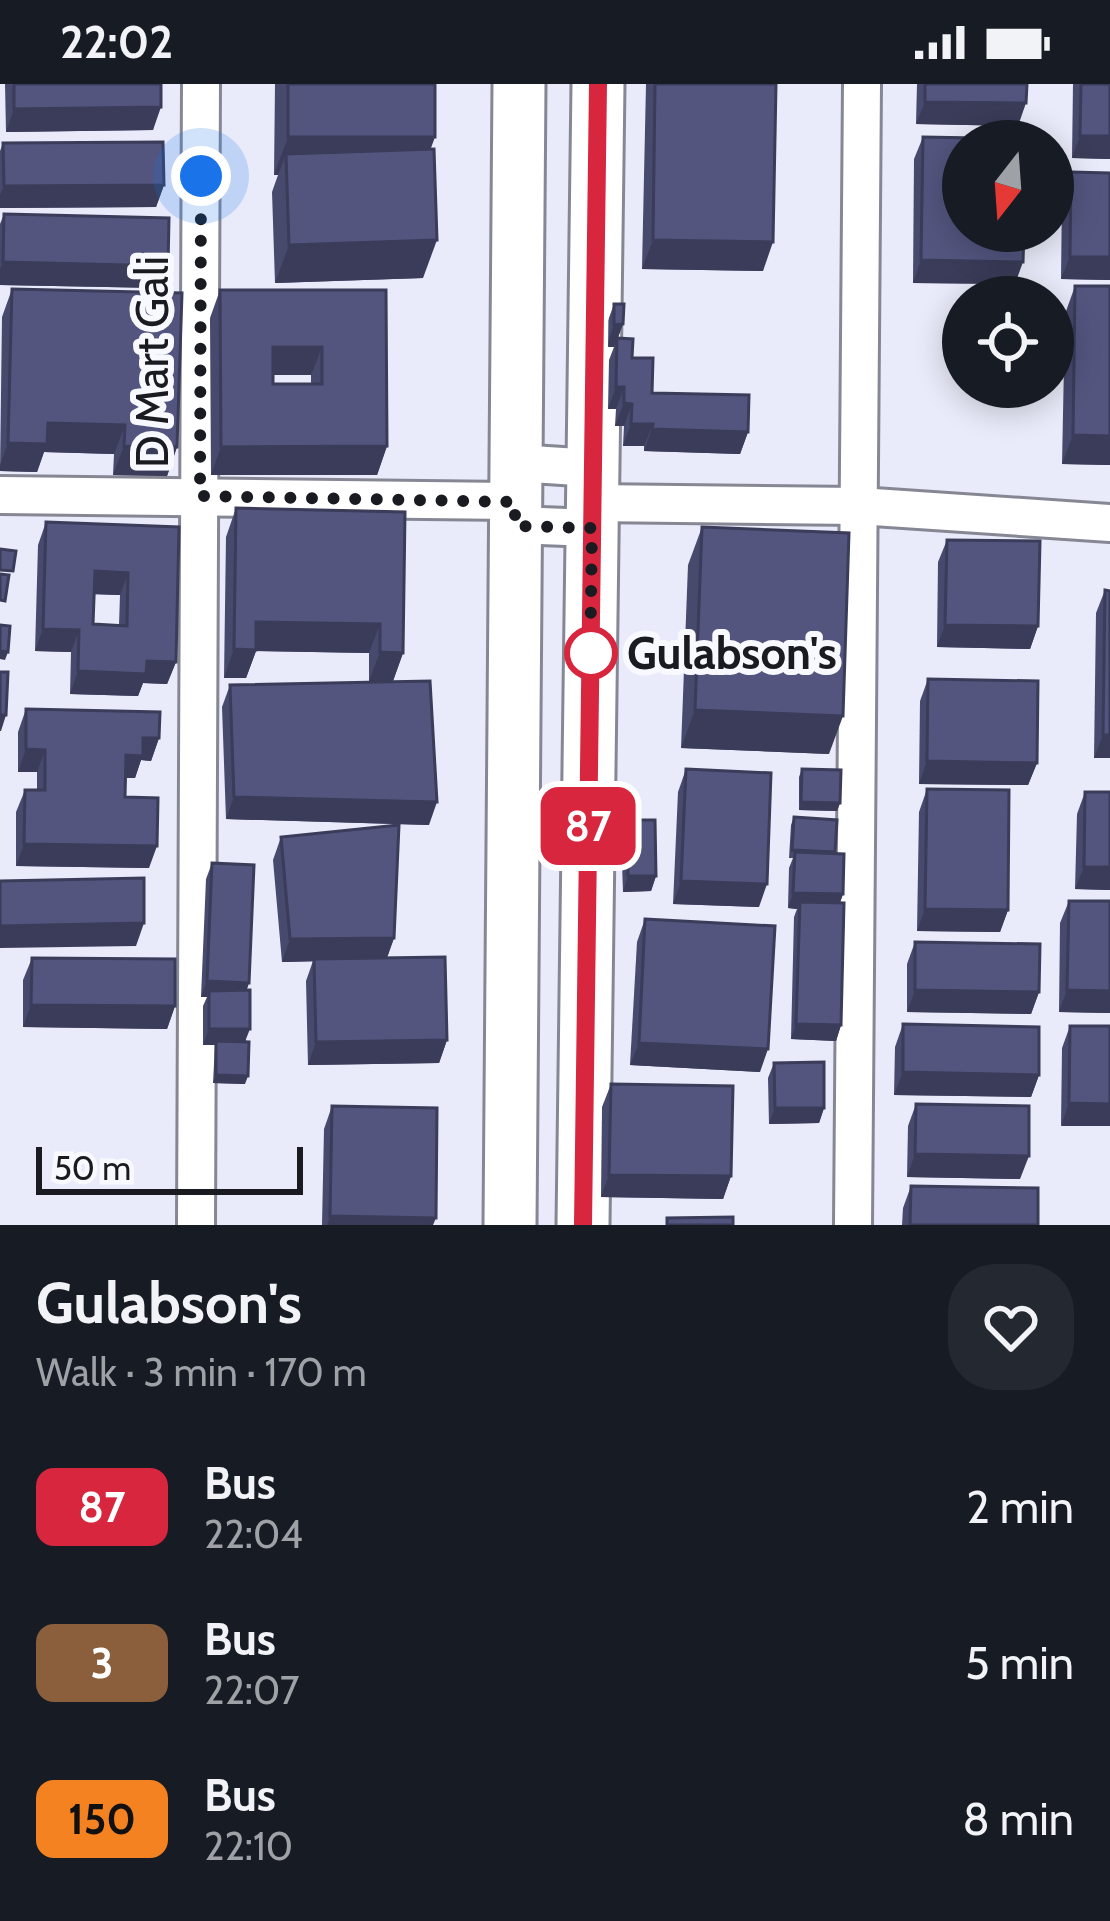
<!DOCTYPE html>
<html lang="en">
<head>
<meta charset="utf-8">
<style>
	body { margin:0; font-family:Cabin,sans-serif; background:#242831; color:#f1f3f6; height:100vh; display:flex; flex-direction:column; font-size:45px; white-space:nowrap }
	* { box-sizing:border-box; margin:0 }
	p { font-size:39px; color:#9ea1a6 }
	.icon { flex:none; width:66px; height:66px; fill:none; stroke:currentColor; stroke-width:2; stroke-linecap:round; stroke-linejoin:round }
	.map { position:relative; height:1141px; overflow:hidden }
	.drawer { display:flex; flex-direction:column; background:#171b24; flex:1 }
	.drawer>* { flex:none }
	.badge { padding:0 24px; border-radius:18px; font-size:42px; line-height:78px }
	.needle { width:78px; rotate:197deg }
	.tools { position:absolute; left:942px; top:36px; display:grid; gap:24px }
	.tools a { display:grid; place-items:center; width:132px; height:132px; border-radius:50%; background:#171b24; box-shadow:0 6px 30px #0003; font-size:60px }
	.scale { position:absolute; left:36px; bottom:30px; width:267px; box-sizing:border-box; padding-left:12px; border:6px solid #1a1b20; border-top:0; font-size:33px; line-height:42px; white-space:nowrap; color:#1a1b20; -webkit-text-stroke:9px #f8f9ff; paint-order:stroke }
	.you { position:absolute; width:60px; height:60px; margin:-30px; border:9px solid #fff; border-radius:50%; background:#1a73e8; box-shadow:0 0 0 18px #1a73e833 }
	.map>.badge { position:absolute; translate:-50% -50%; box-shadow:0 0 0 6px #fff }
	.round { display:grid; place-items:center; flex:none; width:126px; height:126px; border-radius:48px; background:#242831 }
	.overview { display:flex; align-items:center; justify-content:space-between; height:204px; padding:0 36px }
	h1 { font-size:57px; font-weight:700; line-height:90px }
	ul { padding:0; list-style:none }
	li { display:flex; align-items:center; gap:36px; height:156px; padding:0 36px }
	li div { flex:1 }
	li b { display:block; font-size:45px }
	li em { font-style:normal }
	li .badge { min-width:132px; font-weight:700; text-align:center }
	.status { display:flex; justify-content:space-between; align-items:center; height:84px; padding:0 60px; background:#171b24; direction:ltr }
	.status svg { height:33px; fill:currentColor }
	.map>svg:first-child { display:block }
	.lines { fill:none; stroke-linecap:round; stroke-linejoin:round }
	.minor-casing { stroke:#858794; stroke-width:42 }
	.secondary-casing { stroke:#858794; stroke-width:57 }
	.minor { stroke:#fff; stroke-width:36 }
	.secondary { stroke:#fff; stroke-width:51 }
	.wall { fill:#47496d; fill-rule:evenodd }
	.shaded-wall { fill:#3a3c59 }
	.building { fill:#53557f; stroke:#3a3c59; stroke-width:3; fill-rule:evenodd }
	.line-casing { stroke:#fff; stroke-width:27 }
	.line { stroke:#d7263d; stroke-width:18 }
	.walk { stroke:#1a1b20; stroke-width:12; stroke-dasharray:0 21.6 }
	.stop-dot { fill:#fff; stroke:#d7263d; stroke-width:6 }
	.labels { text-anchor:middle; stroke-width:12; stroke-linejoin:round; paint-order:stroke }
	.street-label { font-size:45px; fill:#1a1b20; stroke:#f8f9ff }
	.stop-label { font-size:45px; font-weight:bold; fill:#1a1b20; stroke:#f8f9ff; text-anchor:start }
</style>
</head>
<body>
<div class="status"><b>22:02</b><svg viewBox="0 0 49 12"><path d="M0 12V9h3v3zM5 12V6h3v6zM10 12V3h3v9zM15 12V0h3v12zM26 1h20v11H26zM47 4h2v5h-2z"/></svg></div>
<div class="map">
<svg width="1110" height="1141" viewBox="0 0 1110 1141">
	<rect width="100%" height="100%" fill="#e9ebfa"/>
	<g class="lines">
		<defs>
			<g id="minor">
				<path d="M516 379 593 384"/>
				<path d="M0 411 515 417"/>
				<path d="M592 419 859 422 1110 439"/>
				<path d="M515 441 592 444"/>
				<path d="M196 1141 201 0"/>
				<path d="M853 1141 862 0"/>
			</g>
			<g id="secondary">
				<path d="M510 1141 519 0"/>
				<path d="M583 1141 598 0"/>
			</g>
		</defs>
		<use href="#minor" class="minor-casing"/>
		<use href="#secondary" class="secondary-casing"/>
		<use href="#minor" class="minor"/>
		<use href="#secondary" class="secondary"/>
	</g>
	<g class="wall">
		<path d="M5 0H161L153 46 6 48Z"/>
		<path d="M275 0H435L423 194 275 199 272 108 278 91H274Z"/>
		<path d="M646 0H776L763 187 642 185Z"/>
		<path d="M917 0H1027L1018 42 916 40Z"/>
		<path d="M1073 0H1110V75L1072 74Z"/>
		<path d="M923 53 1015 200 913 199 914 75Z"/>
		<path d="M3 59 164 101 156 123 0 124V67Z"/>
		<path d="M1071 88 1110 89V196L1061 195 1062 111Z"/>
		<path d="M4 130 168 182 160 204 0 201V140Z"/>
		<path d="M1075 202H1110V381L1062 380 1065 230Z"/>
		<path d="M12 205 177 363 167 392 113 391 114 370 44 368 37 388 0 387 2 233Z"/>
		<path d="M220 206H386L387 362 377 391H211L210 234ZM273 291H311V300H273Z"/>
		<path d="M614 220 623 240 618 254 652 309 748 348 740 370 644 367V362H623L624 342H615L616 325H608L609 276 614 263H606V242Z"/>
		<path d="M236 424 405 428 403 569 393 597H369V569L256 567 246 594H224L226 453Z"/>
		<path d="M46 438 179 443 176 578 167 600 143 599 138 612 70 610 71 568 35 567 38 461ZM94 510 120 511 119 541 93 540Z"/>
		<path d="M702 443 829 670 681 664 688 481Z"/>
		<path d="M947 456 1038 542 1030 565 937 563 938 478Z"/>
		<path d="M1105 506 1110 507V674H1094L1096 529Z"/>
		<path d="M928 595 1037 679 1028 701 919 700 920 617Z"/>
		<path d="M230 601 429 741 226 735 222 623Z"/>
		<path d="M26 625 159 654 151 677 141 676 135 694H126L125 713 149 784 16 782V728L25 706H37V688H18V648Z"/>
		<path d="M686 685 759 823 673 820 678 708Z"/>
		<path d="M802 685 840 719 837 727 799 726V693Z"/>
		<path d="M927 705 1008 826 1000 848 917 847 919 728Z"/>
		<path d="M1085 708 1110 806 1075 805 1077 730Z"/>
		<path d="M794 733 834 770 843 810 840 819 841 941 836 957 791 955 794 833 797 825 788 824 789 784 793 774H789L791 741Z"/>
		<path d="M627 736 656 792 651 807 623 808 621 751Z"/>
		<path d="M281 753 394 854 387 874 447 956 439 979 308 981 306 897 313 877 282 878 273 776Z"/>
		<path d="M212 779 247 906 245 1000 213 999 215 961H203V922L207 913H201L206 795Z"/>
		<path d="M1069 817H1110V929L1059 928 1060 839Z"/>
		<path d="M645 835 760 988 630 981 637 858Z"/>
		<path d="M915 858 1039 908 1031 930 907 928V880Z"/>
		<path d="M32 874 175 922 167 945 23 943V896Z"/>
		<path d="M903 940 1039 991 1031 1013 894 1011 895 963Z"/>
		<path d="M1070 942H1110L1061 1042 1062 964Z"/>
		<path d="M774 979 824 1024 819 1039 769 1040 768 994Z"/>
		<path d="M611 1000 731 1092 723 1115 601 1113 602 1023Z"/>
		<path d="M916 1020 1020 1095 907 1093 908 1042Z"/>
		<path d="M332 1022 433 1141H322L324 1045Z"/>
		<path d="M911 1102 1038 1141H902L903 1124Z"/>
	</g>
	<g class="shaded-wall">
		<path d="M925 18 1026 19 1018 42 916 40Z"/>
		<path d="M161 23 153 46 6 48 14 25Z"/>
		<path d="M1080 52H1110V75L1072 74Z"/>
		<path d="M288 53H435L421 91 286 70 278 91H274Z"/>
		<path d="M164 101 156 123 0 124V111L4 102Z"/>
		<path d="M437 156 423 194 275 199 289 161Z"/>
		<path d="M653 156 773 158 763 187 642 185Z"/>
		<path d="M1070 173H1110V196L1061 195Z"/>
		<path d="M921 176 1023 178 1015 200 913 199Z"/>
		<path d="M3 178 168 182 160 204 0 201V185Z"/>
		<path d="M623 240 614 263H606L614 241Z"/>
		<path d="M273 263H322L311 291H262Z"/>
		<path d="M616 303H624L616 325H608Z"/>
		<path d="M624 319 632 320 624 342H615Z"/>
		<path d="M48 339 125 341 114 370 44 368 37 388 0 387V381L8 359Z"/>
		<path d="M631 340H653L644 362H623Z"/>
		<path d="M652 345 748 348 740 370 644 367Z"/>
		<path d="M1073 351 1110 352V381L1062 380Z"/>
		<path d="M124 362 177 363 167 392 113 391Z"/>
		<path d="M387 362 377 391H211L221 363Z"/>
		<path d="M95 487 128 489 120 511 87 510Z"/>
		<path d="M256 538 380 540 369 569 256 567 246 594H224L234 565Z"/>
		<path d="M945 541 1038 542 1030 565 937 563Z"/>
		<path d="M43 545 79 546 71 568 35 567Z"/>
		<path d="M0 567 8 568 5 576 0 575Z"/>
		<path d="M380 568 403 569 393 597H369Z"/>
		<path d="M147 577 176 578 167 600 143 599 138 612 70 610 78 587Z"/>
		<path d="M695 626 843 632 829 670 681 664Z"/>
		<path d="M0 631H6L1 647H0Z"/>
		<path d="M1103 651H1110V674H1094Z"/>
		<path d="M143 654H159L151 677 141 676 135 694H118L126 671Z"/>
		<path d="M26 665 45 666 37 688H18Z"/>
		<path d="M927 677 1037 679 1028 701 919 700Z"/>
		<path d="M234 713 437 718 429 741 226 735Z"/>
		<path d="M801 718 840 719 837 727 799 726Z"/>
		<path d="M24 760 157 762 149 784 16 782Z"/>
		<path d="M1084 783H1110V806L1075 805Z"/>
		<path d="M628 792H656L651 807 623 808Z"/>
		<path d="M681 797 767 800 759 823 673 820Z"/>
		<path d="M793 809 843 810 837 826 800 818 797 825 788 824Z"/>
		<path d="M925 825 1008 826 1000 848 917 847Z"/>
		<path d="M144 839 136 862 0 864V842Z"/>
		<path d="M394 854 386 876 282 878 290 855Z"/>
		<path d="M207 897 249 899 244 915 209 907 207 913H201Z"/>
		<path d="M915 906 1039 908 1031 930 907 928Z"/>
		<path d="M1067 906 1110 907V929L1059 928Z"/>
		<path d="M31 921 175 922 167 945 23 943Z"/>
		<path d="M796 940 841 941 836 957 791 955Z"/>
		<path d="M209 945H250L244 960 203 961Z"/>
		<path d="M447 956 439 979 308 981 316 958Z"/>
		<path d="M639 959 768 965 760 988 630 981Z"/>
		<path d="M903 988 1039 991 1031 1013 894 1011Z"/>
		<path d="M216 991 248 992 245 1000 213 999Z"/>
		<path d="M1069 1019 1110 1020V1042H1061Z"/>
		<path d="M775 1024H824L819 1039 769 1040Z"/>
		<path d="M915 1070 1029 1072 1020 1095 907 1093Z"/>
		<path d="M609 1091 731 1092 723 1115 601 1113Z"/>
		<path d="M330 1132 436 1134 433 1141H327Z"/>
	</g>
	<g class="building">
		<path d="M14 0H161V23L14 25Z"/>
		<rect x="288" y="0" width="147" height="53"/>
		<path d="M655 0H776L773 158 653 156Z"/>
		<path d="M925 0H1027L1026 19 925 18Z"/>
		<path d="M1081 0H1110V52H1080Z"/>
		<path d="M923 53 1025 55V57H963V147H1024L1023 178 921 176Z"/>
		<path d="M163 58 164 101 4 102 3 59Z"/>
		<path d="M434 65 437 156 289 161 286 70Z"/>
		<path d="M1071 88 1110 89V173H1070Z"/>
		<path d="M4 130 169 134 168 182 3 178Z"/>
		<path d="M1075 202H1110V352L1073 351Z"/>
		<path d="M12 205 182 209 177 363 124 362 125 341 48 339 47 360 8 359Z"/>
		<path d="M220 206H386L387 362 221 363ZM273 263H322V300H273Z"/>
		<path d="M614 220H624L623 240 614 241Z"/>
		<path d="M617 254 633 255 632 274H653L652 309 749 311 748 348 652 345 653 340H631L632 320 624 319V303H616Z"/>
		<path d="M236 424 405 428 403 569 380 568V540L256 538V566L234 565Z"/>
		<path d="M46 438 179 443 176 578 147 577 146 590 78 587 79 546 43 545ZM95 487 128 489 127 542 93 540Z"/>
		<path d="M702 443 849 449 843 632 695 626Z"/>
		<path d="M947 456 1040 457 1038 542 945 541Z"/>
		<path d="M0 465 16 467 13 487 0 486Z"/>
		<path d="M0 490 9 491 5 517 0 516Z"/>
		<path d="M1105 506 1110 507V651H1103Z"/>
		<path d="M0 541 10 542 8 568 0 567Z"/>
		<path d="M0 588H8L6 631H0Z"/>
		<path d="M928 595 1038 597 1037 679 927 677Z"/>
		<path d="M430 597 437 718 234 713 230 601Z"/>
		<path d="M26 625 160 628 159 654H143V672L126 671 125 713 158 714 157 762 24 760 25 706H45V666L26 665Z"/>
		<path d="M686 685 771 689 767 800 681 797Z"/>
		<path d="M802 685 841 686 840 719 801 718Z"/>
		<path d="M927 705 1009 706 1008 826 925 825Z"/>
		<path d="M1085 708H1110V783H1084Z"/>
		<path d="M794 733 837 736 835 768 792 766Z"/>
		<path d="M627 736H655L656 792H628Z"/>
		<path d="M399 741 394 854 290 855 281 753Z"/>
		<path d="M795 768 844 770 843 810 793 809Z"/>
		<path d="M212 779 254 781 249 899 207 897Z"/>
		<path d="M144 794V839L0 842V797Z"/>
		<path d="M1069 817H1110V907L1067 906Z"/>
		<path d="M800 818 844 819 841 941 796 940Z"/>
		<path d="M645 835 775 842 768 965 639 959Z"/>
		<path d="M915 858 1040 860 1039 908 915 906Z"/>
		<path d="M445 873 447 956 316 958 314 875Z"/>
		<path d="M32 874 175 875V922L31 921Z"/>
		<path d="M250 906V945H209V907Z"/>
		<path d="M903 940 1039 943V991L903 988Z"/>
		<path d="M1070 942H1110V1020L1069 1019Z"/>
		<path d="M216 957 249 958 248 992 216 991Z"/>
		<path d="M824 978V1024H775L774 979Z"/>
		<path d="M611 1000 733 1002 731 1092 609 1091Z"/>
		<path d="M916 1020 1029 1022V1072L915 1070Z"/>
		<path d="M332 1022 437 1024 436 1134 330 1132Z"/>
		<path d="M911 1102 1038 1104V1141H910Z"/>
		<path d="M733 1133V1141H667V1134Z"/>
	</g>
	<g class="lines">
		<defs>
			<path id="line" d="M583 1141 598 0"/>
		</defs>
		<use href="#line" class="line-casing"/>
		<use href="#line" class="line"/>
		<path class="walk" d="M201 92 200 412 515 418V442L592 444 590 584 591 569"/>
	</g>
	<circle class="stop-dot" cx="591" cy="569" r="24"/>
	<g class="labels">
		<g class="street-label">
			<text transform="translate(152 278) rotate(-90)" y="16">D Mart Gali</text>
		</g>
		<g class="stop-label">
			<text x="627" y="585">Gulabson's</text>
		</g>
	</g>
</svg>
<div class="tools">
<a><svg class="needle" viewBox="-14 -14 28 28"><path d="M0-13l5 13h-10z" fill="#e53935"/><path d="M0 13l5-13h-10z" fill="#9ea1a6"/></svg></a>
<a><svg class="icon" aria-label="locate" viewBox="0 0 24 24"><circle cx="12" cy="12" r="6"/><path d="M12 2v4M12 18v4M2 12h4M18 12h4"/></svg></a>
</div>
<div class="scale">50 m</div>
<div class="you" style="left:201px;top:92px"></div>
<b class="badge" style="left:588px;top:742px;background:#d7263d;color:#fff">87</b>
</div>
<section class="drawer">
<div class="overview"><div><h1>Gulabson's</h1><p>Walk · 3 min · 170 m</p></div><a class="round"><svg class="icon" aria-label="heart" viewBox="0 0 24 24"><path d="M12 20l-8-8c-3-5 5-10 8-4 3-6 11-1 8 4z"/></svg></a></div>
<ul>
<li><span class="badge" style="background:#d7263d;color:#fff">87</span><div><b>Bus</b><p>22:04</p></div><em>2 min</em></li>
<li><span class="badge" style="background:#8b5e3c;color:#fff">3</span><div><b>Bus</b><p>22:07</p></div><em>5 min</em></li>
<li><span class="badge" style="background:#f58220;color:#111">150</span><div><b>Bus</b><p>22:10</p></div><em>8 min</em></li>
</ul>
</section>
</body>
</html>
